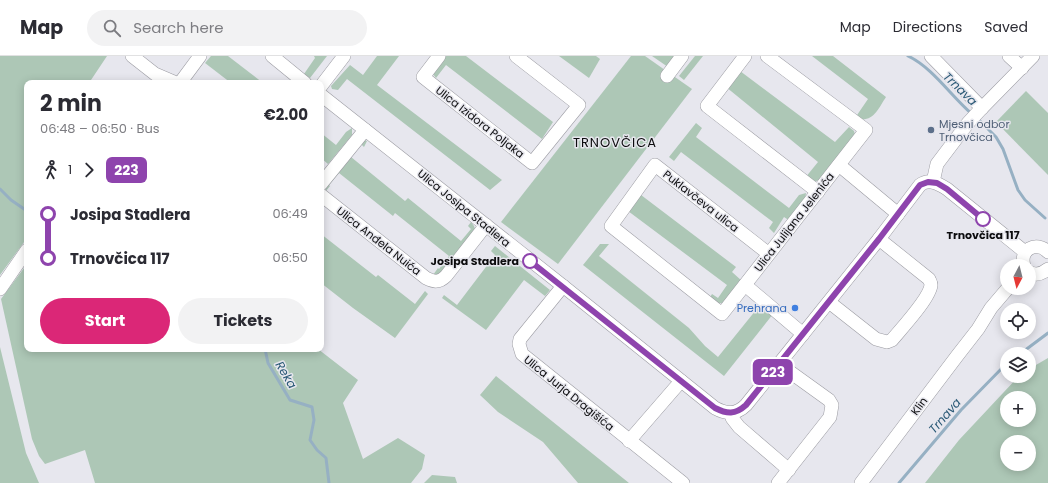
<!DOCTYPE html>
<html lang="en">
<head>
<meta charset="utf-8">
<style>
	body { margin:0; font-family:Poppins,sans-serif; background:#f2f2f3; color:#2b2b33; height:100vh; display:flex; flex-direction:column; font-size:15px; white-space:nowrap }
	* { box-sizing:border-box; margin:0 }
	p { font-size:13px; color:#7c7c81 }
	.icon { flex:none; width:22px; height:22px; fill:none; stroke:currentColor; stroke-width:2; stroke-linecap:round; stroke-linejoin:round }
	.map { position:relative; flex:1; overflow:hidden }
	.panel { position:absolute; left:24px; top:24px; width:300px; height:272px; display:flex; flex-direction:column; background:#fff; border-radius:8px; box-shadow:0 2px 10px #0003 }
	.panel>* { flex:none }
	.badge { padding:0 8px; border-radius:6px; font-size:14px; line-height:26px }
	.needle { width:26px; rotate:187deg }
	.buttons { position:absolute; left:1000px; top:203px; display:grid; gap:8px }
	.buttons a { display:grid; place-items:center; width:36px; height:36px; border-radius:50%; background:#fff; box-shadow:0 2px 10px #0003; font-size:20px }
	.map>.badge { position:absolute; translate:-50% -50%; box-shadow:0 0 0 2px #fff }
	.legs { display:flex; align-items:center; gap:6px; height:44px; padding:0 16px; font-size:13px }
	.legs p { margin-inline-start:auto }
	.overview { display:flex; align-items:center; justify-content:space-between; height:68px; padding:0 16px }
	h1 { font-size:22px; font-weight:700; line-height:30px }
	.primary-button { display:flex; gap:8px; margin-top:auto; padding:8px 16px }
	.primary-button a { flex:1; height:46px; border-radius:24px; background:#db2777; color:#fff; font-size:16px; font-weight:700; line-height:46px; text-align:center }
	.primary-button a+a { background:#f2f2f3; color:#2b2b33 }
	ul { padding:0 16px; list-style:none }
	li { display:flex; align-items:center; gap:14px; height:44px; font-size:15px }
	li i { display:grid; place-items:center; width:6px; height:100%; margin:0 5px; background:currentColor }
	li i::after { content:''; width:10px; height:10px; margin:-5px; border:3px solid; border-radius:50%; background:#fff }
	li p { margin-inline-start:auto }
	li:first-child i { background:linear-gradient(#0000 50%,currentColor 0) }
	li:last-child i { background:linear-gradient(currentColor 50%,#0000 0) }
	header { display:flex; align-items:center; gap:24px; box-sizing:border-box; height:56px; padding:0 20px; background:#fff; border-bottom:1px solid #e1e1e2 }
	header strong { font-size:19px }
	nav { display:flex; gap:22px; margin-inline-start:auto; font-size:14px }
	.search { width:280px; height:36px; background:#f2f2f3; display:flex; align-items:center; gap:10px; box-sizing:border-box; padding:0 14px; border-radius:22px; color:#7c7c81; font-size:15px }
	.map>svg:first-child { display:block }
	.green { fill:#adc7b6; fill-rule:evenodd }
	.lines { fill:none; stroke-linecap:round; stroke-linejoin:round }
	.stream { stroke:#96b0c3; stroke-width:3 }
	.minor-casing { stroke:#9c9ca3; stroke-width:14 }
	.minor { stroke:#fff; stroke-width:13 }
	.line-1-casing { stroke:#fff; stroke-width:9 }
	.line-1 { stroke:#8e44ad; stroke-width:6 }
	.service-dot { fill:#5c6f8a; stroke:#e7e7ee; stroke-width:1.5 }
	.stop-1-dot { fill:#fff; stroke:#8e44ad; stroke-width:2 }
	.shop-dot { fill:#3f7fe0; stroke:#e7e7ee; stroke-width:1.5 }
	.labels { text-anchor:middle; stroke-width:3; stroke-linejoin:round; paint-order:stroke }
	.street-label { font-size:11px; fill:#0c0c0e; stroke:#e7e7ee }
	.service-label { font-size:11px; fill:#4e5e75; stroke:#e7e7ee; text-anchor:start }
	.stop-label { font-size:11px; font-weight:bold; fill:#0c0c0e; stroke:#e7e7ee }
	.shop-label { font-size:11px; fill:#366cbe; stroke:#e7e7ee; text-anchor:end }
	.water-label { font-size:12px; font-style:italic; fill:#2a5976; stroke:#e7e7ee }
	.quarter-label { font-size:13px; letter-spacing:1px; fill:#0c0c0e; stroke:#e7e7ee }
</style>
</head>
<body>
<header>
<strong>Map</strong>
<div class="search"><svg class="icon" aria-label="search" viewBox="0 0 24 24"><circle cx="10" cy="10" r="6"/><path d="M15 15l6 6"/></svg>Search here</div>
<nav><a>Map</a><a>Directions</a><a>Saved</a></nav>
</header>
<div class="map">
<svg width="1048" height="427" viewBox="0 0 1048 427">
	<rect width="100%" height="100%" fill="#e7e7ee"/>
	<g class="green">
		<path d="M0 0H107L89 27H27V182L0 219Z"/>
		<path d="M211 0H228L263 27H231L205 7Z"/>
		<path d="M314 0H327L310 22 304 18 315 2Z"/>
		<path d="M377 0H399L377 29 502 124 490 134 347 23 338 34 332 33 331 30 350 9 363 19Z"/>
		<path d="M445 0H466L553 66 542 83 446 9 436 22 433 18Z"/>
		<path d="M559 0H596L600 3 589 22Z"/>
		<path d="M631 0H645L692 33 558 208 501 166Z"/>
		<path d="M652 0H676L668 11Z"/>
		<path d="M695 0H703L684 24 679 20Z"/>
		<path d="M812 0H833L886 41C878 53 873 68 855 62L868 43Z"/>
		<path d="M740 15 835 86 849 71 854 75 855 79 821 123 814 126 805 122 818 106 726 31Z"/>
		<path d="M1026 35 1048 57V119L996 66Z"/>
		<path d="M696 67 702 72 696 81 789 152 799 139 806 137 805 144 790 165 784 161 774 177 769 172 773 166 681 96 674 105 669 101Z"/>
		<path d="M352 72V79L328 108 321 102V77L336 89 346 76Z"/>
		<path d="M364 84 367 85 364 91 361 88 351 101 405 145 408 142 461 185 471 173 468 170 471 166 474 170 475 173 442 217 433 219 438 212 439 213 449 200 395 157 393 160 339 117 329 129 330 130 326 135 325 131Z"/>
		<path d="M641 139 736 211 732 216 742 225 723 247H718L709 243 712 238 718 242 727 229 628 155Z"/>
		<path d="M321 178 376 221 378 219 415 248 425 235 428 238 395 282 353 252 321 227Z"/>
		<path d="M600 188H609L599 200 689 272 705 290 718 301 760 249 773 258 724 320 583 209Z"/>
		<path d="M495 190 550 234 545 240 524 224 486 274 442 242 444 239 457 249 495 199 491 195Z"/>
		<path d="M27 208V293H318L358 324 343 347 363 403 398 382 425 399 422 413 411 427H95L85 394 45 408 39 400 32 383 1 243Z"/>
		<path d="M0 291 26 397 39 427H0Z"/>
		<path d="M1048 302V427H925L959 384 1019 320H1029V313ZM1007 342H1029V364H1007ZM1007 386H1029V408H1007Z"/>
		<path d="M496 320 629 427H578L543 386 498 356 480 339Z"/>
		<path d="M432 419 455 421 457 427H424Z"/>
	</g>
	<g class="lines">
		<g class="stream">
			<path d="M908 0C933 12 951 40 972 58"/>
			<path d="M977 62 996 81 1003 93 1018 134 1025 144 1045 162"/>
			<path d="M0 133 11 144 27 155"/>
			<path d="M265 293 268 307 290 344 312 351 314 364 310 384 317 394 326 402 329 427"/>
			<path d="M1020 298 1048 277"/>
			<path d="M899 427 961 354 1007 307"/>
		</g>
		<defs>
			<g id="minor">
				<path d="M132 0 155 18 176 27"/>
				<path d="M272 0 305 27"/>
				<path d="M439 0 423 21 532 107 579 49 516 0"/>
				<path d="M745 0 707 50 818 136"/>
				<path d="M767 0 866 74 722 258 611 170 655 109 769 198"/>
				<path d="M931 0 982 52"/>
				<path d="M1009 0 1022 12"/>
				<path d="M667 20 682 0"/>
				<path d="M180 27 200 0"/>
				<path d="M321 30 344 0"/>
				<path d="M321 39 563 230 715 352C726 358 736 359 746 349L879 183 920 129C929 122 939 128 947 133L1025 196"/>
				<path d="M839 109 898 158"/>
				<path d="M933 126 937 108 968 67 980 54 1033 0"/>
				<path d="M321 128 365 74"/>
				<path d="M321 139 426 222C434 226 439 227 446 220L486 169"/>
				<path d="M1024 210C1019 194 1036 184 1048 196"/>
				<path d="M1029 216C1036 220 1042 218 1048 213"/>
				<path d="M745 229 803 278"/>
				<path d="M563 230 520 283 519 288 522 298 683 427"/>
				<path d="M0 233 27 194"/>
				<path d="M829 246 876 283 887 286 892 284C901 273 930 242 931 229 931 226 930 226 929 223L879 183"/>
				<path d="M732 357V362L739 371 789 414"/>
				<path d="M629 385 681 325"/>
				<path d="M778 427 830 361 832 349 829 344 779 308"/>
				<path d="M861 427 957 300 978 273 991 252 1008 232"/>
			</g>
		</defs>
		<use href="#minor" class="minor-casing"/>
		<use href="#minor" class="minor"/>
	</g>
	<g class="lines">
		<defs>
			<path id="line-1" d="M530 205 715 352C727 358 735 359 746 349L879 183 920 129 928 126 937 127 947 133 983 163"/>
		</defs>
		<use href="#line-1" class="line-1-casing"/>
		<use href="#line-1" class="line-1"/>
	</g>
	<circle class="service-dot" cx="931" cy="74" r="4"/>
	<g class="stop-1-dot">
		<circle cx="983" cy="163" r="7"/>
		<circle cx="530" cy="205" r="7"/>
	</g>
	<circle class="shop-dot" cx="795" cy="252" r="4"/>
	<g class="labels">
		<g class="street-label">
			<text transform="translate(480 66) rotate(38)" y="4">Ulica Izidora Poljaka</text>
			<text transform="translate(701 145) rotate(38)" y="4">Puklavčeva ulica</text>
			<text transform="translate(464 152) rotate(39)" y="4">Ulica Josipa Stadlera</text>
			<text transform="translate(794 166) rotate(-52)" y="4">Ulica Julijana Jelenića</text>
			<text transform="translate(379 185) rotate(38)" y="4">Ulica Anđela Nuića</text>
			<text transform="translate(569 337) rotate(39)" y="4">Ulica Jurja Dragišića</text>
			<text transform="translate(919 350) rotate(-53)" y="4">Klin</text>
		</g>
		<g class="service-label">
			<text x="939" y="72">Mjesni odbor<tspan x="939" dy="13">Trnovčica</tspan></text>
		</g>
		<g class="stop-label">
			<text x="983" y="183">Trnovčica 117</text>
			<text x="519" y="209" text-anchor="end">Josipa Stadlera</text>
		</g>
		<g class="shop-label">
			<text x="787" y="256">Prehrana</text>
		</g>
		<g class="water-label">
			<text transform="translate(960 33) rotate(44)" y="4">Trnava</text>
			<text transform="translate(286 319) rotate(59)" y="4">Reka</text>
			<text transform="translate(945 360) rotate(-49)" y="4">Trnava</text>
		</g>
		<g class="quarter-label">
			<text x="615" y="91">TRNOVČICA</text>
		</g>
	</g>
</svg>
<div class="buttons">
<a><svg class="needle" viewBox="-14 -14 28 28"><path d="M0-13l5 13h-10z" fill="#e53935"/><path d="M0 13l5-13h-10z" fill="#7c7c81"/></svg></a>
<a><svg class="icon" aria-label="locate" viewBox="0 0 24 24"><circle cx="12" cy="12" r="6"/><path d="M12 2v4M12 18v4M2 12h4M18 12h4"/></svg></a>
<a><svg class="icon" aria-label="layers" viewBox="0 0 24 24"><path d="M12 4l9 5-9 5-9-5zM3 14l9 5 9-5"/></svg></a>
<a>+</a>
<a>−</a>
</div>
<b class="badge" style="left:773px;top:316px;background:#8e44ad;color:#fff">223</b>
<section class="panel">
<div class="overview"><div><h1>2 min</h1><p>06:48 – 06:50 · Bus</p></div><b>€2.00</b></div>
<div class="legs"><svg class="icon" aria-label="walk" viewBox="0 0 24 24"><circle cx="13" cy="4" r="2"/><path d="M13 8l-2 6 4 7M11 14l-3 7M7 12l3-4h3l4 4"/></svg>1<svg class="icon" aria-label="forward" viewBox="0 0 24 24"><path d="M9 5l7 7-7 7"/></svg><b class="badge" style="background:#8e44ad;color:#fff">223</b></div>
<ul>
<li><i style="color:#8e44ad"></i><b>Josipa Stadlera</b><p>06:49</p></li>
<li><i style="color:#8e44ad"></i><b>Trnovčica 117</b><p>06:50</p></li>
</ul>
<div class="primary-button"><a>Start</a><a>Tickets</a></div>
</section>
</div>
</body>
</html>
